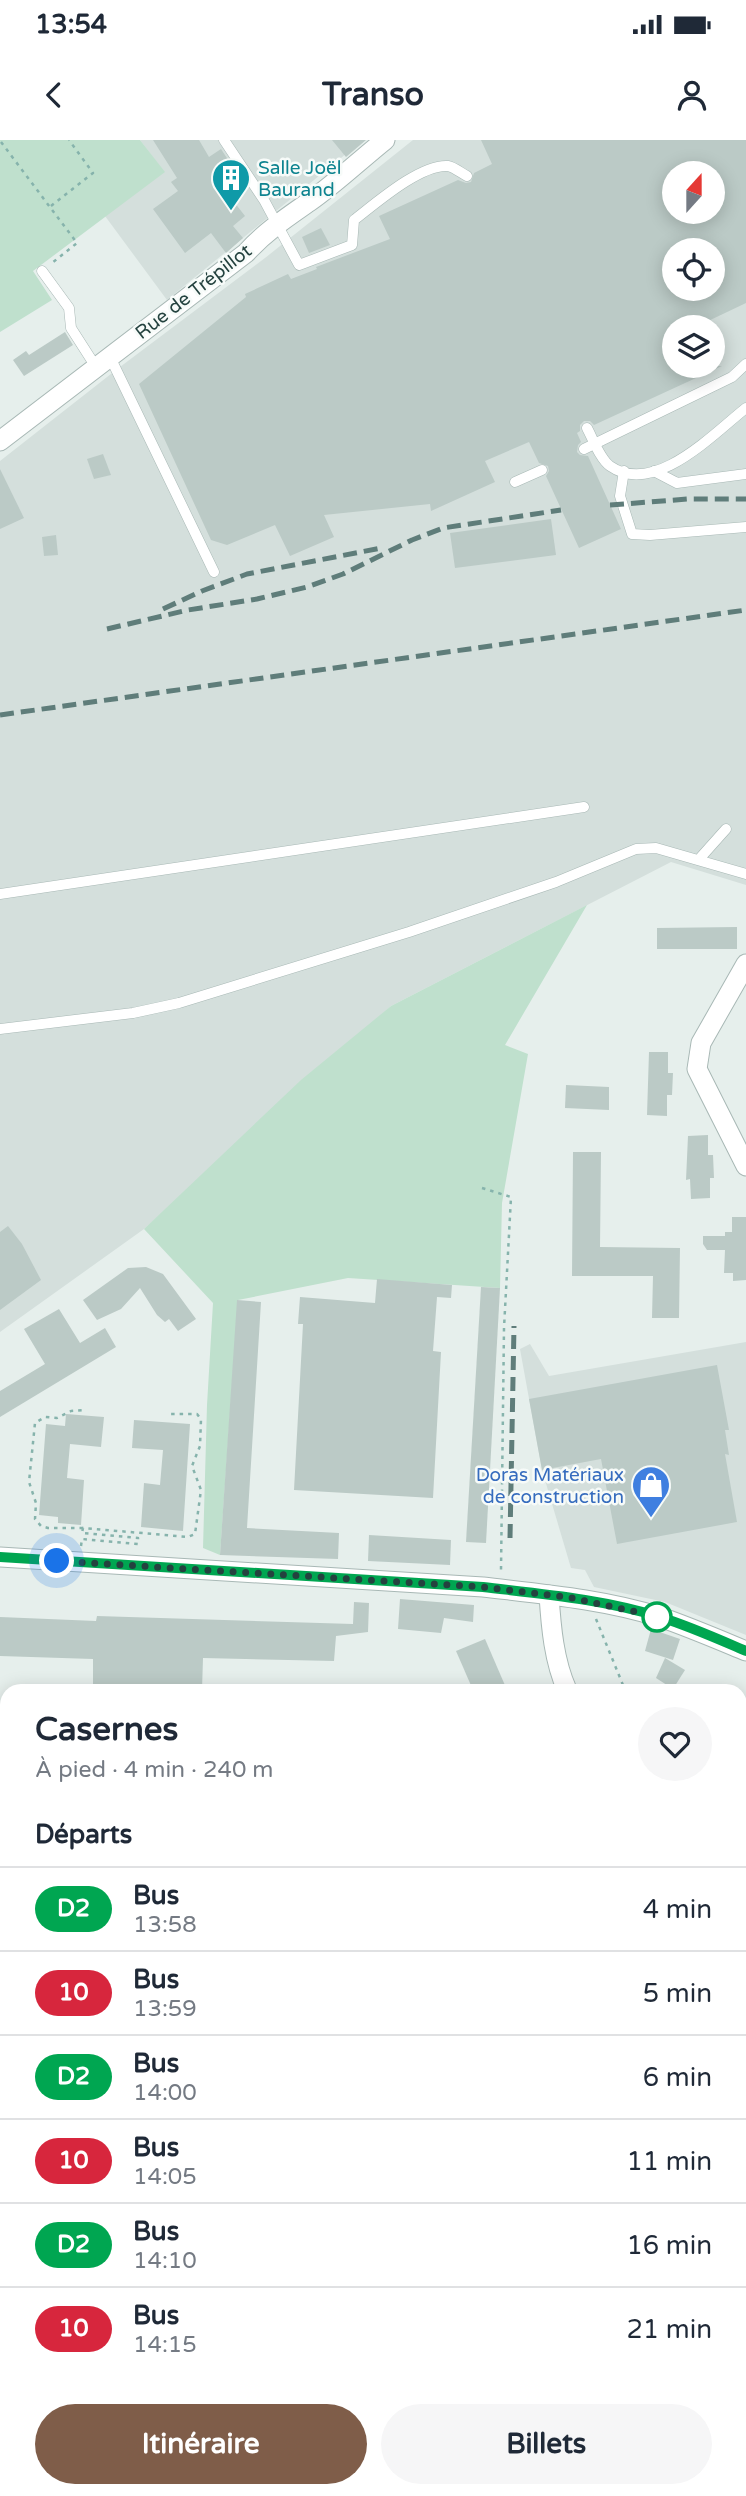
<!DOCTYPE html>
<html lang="fr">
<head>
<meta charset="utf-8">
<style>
	body { margin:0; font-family:"Varela Round",sans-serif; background:#f6f6f7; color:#1f2937; height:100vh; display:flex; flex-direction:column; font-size:26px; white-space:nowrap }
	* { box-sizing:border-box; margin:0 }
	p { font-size:23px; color:#747a83 }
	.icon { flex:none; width:38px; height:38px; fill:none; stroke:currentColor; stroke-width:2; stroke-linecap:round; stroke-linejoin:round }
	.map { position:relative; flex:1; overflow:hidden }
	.sheet { position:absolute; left:0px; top:1544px; width:747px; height:814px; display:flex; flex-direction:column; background:#fff; border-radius:21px 21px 0 0; box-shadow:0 4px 18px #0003 }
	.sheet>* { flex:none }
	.badge { padding:0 14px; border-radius:23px; font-size:24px; line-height:46px }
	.needle { width:46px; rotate:21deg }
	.tools { position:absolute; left:662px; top:21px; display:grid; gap:14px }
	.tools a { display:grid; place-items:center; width:63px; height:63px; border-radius:50%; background:#fff; box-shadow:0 4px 18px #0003; font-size:35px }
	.you { position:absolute; width:35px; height:35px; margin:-18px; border:5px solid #fff; border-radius:50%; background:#1a73e8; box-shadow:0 0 0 10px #1a73e833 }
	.map>.badge { position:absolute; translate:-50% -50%; box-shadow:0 0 0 4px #fff }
	h2 { padding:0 35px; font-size:26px; line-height:63px }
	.round { display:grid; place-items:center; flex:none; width:74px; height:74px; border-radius:37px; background:#f6f6f7 }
	.summary { display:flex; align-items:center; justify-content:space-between; height:119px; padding:0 35px }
	h1 { font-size:33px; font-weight:800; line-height:52px }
	.primary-button { display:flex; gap:14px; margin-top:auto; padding:14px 35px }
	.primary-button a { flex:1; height:80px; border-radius:42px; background:#7f5d49; color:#fff; font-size:28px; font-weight:800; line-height:80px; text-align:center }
	.primary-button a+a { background:#f6f6f7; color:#1f2937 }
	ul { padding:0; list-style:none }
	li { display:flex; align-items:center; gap:21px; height:84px; padding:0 35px; border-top:2px solid #e0e1e3 }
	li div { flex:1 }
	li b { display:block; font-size:26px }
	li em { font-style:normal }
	li .badge { min-width:77px; font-weight:700; text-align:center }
	.status { display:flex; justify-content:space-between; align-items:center; height:49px; padding:0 35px; background:#fff; direction:ltr }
	.status svg { height:19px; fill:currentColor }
	header { display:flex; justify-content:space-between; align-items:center; height:91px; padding:0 35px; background:#fff; font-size:32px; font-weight:800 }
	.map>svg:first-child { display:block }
	.built { fill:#d4dfdc; fill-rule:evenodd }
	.green { fill:#bfe0cd }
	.building { fill:#bbcac6; fill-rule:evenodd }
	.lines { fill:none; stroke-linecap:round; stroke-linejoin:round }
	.lane-casing { stroke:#a8b8b5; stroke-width:11 }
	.street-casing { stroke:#a8b8b5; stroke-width:21 }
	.path { stroke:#86b3ac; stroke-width:2.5; stroke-dasharray:3.5 5; stroke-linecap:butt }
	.lane { stroke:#fff; stroke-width:10 }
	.street { stroke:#fff; stroke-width:19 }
	.rail { stroke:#5f7d7a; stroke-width:5; stroke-dasharray:14 7; stroke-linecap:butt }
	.line-casing { stroke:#fff; stroke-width:16 }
	.line { stroke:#00a651; stroke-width:10 }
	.walk { stroke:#24423f; stroke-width:7; stroke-dasharray:0 12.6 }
	.stop-dot { fill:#fff; stroke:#00a651; stroke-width:3.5 }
	.labels { text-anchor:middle; stroke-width:5; stroke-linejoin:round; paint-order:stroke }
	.culture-label { font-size:19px; fill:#0d838f; stroke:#f7fbf9; text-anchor:start }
	.street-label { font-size:19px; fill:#24423f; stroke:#f7fbf9 }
	.shop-label { font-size:19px; fill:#366cbe; stroke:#f7fbf9; text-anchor:end }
</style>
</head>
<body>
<div class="status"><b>13:54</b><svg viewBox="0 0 49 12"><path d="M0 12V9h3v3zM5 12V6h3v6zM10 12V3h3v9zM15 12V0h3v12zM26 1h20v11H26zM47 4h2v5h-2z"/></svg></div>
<header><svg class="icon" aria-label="back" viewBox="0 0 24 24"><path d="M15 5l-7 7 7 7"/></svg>Transo<svg class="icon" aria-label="person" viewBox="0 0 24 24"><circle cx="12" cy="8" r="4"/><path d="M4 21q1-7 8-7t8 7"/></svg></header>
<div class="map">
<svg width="746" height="2356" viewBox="0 0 746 2356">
	<rect width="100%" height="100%" fill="#e6efec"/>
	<g class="built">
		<path d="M140 0H363L167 160 105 76 164 32Z"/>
		<path d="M413 0H746V745L671 722 391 866 144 1089 0 1192V321L116 230 265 118ZM674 33H712V72H674ZM674 110H712V149H674ZM674 187H712V226H674Z"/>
		<path d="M746 1202V1495L665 1462 594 1447 585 1430 571 1428 542 1330 520 1209 530 1204 549 1236Z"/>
	</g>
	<g class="green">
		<path d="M0 0H140L165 32 33 131 52 160 0 192Z"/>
		<path d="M587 765 505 905 528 914 502 1063 500 1148 348 1138 238 1160 220 1415 203 1408 207 1265 213 1163 144 1089 301 940 391 866Z"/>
	</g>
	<g class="building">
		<path d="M153 0H199L209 17 221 9 240 38 224 49 245 76 233 86 243 98 226 113 211 93 185 113 153 69 178 51 171 42 177 38Z"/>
		<path d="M332 0H366L346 17Z"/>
		<path d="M481 0H746V163L704 183 706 187H674V226H722L594 285 590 281H584L580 285V291L577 293 581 302 578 305 577 312 580 315 588 316 621 389 579 408 546 336 549 331 548 326 539 323 529 302 485 321 495 342 431 371 430 364 324 375 334 397 290 416 275 385 227 405 211 400 139 244 246 157 245 154 288 134 291 139 317 129 316 127 390 99 379 76 458 40 466 43 471 42 474 33 492 24ZM674 33H712V72H674ZM674 110H712V149H674Z"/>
		<path d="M321 88 330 105 309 113 302 97Z"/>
		<path d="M65 192 73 205 24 236 13 220 26 211 29 215Z"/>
		<path d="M103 314 111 335 94 339 87 319Z"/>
		<path d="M0 329 24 378 0 389Z"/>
		<path d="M551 379 556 415 455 428 450 393Z"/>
		<path d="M56 395 58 415 44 416 42 397Z"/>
		<path d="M737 787V809H657V788Z"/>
		<path d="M649 912H668V933H673L672 955H667V976L647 975Z"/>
		<path d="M566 945 609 947V970L565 968Z"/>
		<path d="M708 995V1015H713L714 1038H710V1058L691 1059 690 1039 686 1040 688 996Z"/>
		<path d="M573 1012H601L600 1107 680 1108 679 1178H652L653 1136H572Z"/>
		<path d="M732 1077H746V1140L733 1141V1133H724L725 1110H707L703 1104V1096H725V1092H732Z"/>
		<path d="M8 1086 22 1104 41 1140 0 1170V1092Z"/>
		<path d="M146 1127 163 1134 196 1179 178 1191 169 1179 165 1182 157 1175 140 1148 121 1169 97 1180 83 1160 128 1128Z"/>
		<path d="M377 1139 452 1145 451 1158 437 1157 433 1211 441 1212 433 1358 294 1350 303 1184H298L300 1157 375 1163Z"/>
		<path d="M481 1147 500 1148 486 1403 466 1402Z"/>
		<path d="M237 1160 261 1162 247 1388 339 1393 338 1419 220 1415Z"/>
		<path d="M59 1169 80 1203 105 1188 116 1207 0 1277V1251L45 1224 24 1189Z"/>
		<path d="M717 1225 729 1290H725L729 1315 725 1314 737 1382 617 1404 601 1319 542 1330 529 1259Z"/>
		<path d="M66 1274 104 1277 101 1307 70 1304 67 1338 84 1340 81 1385 58 1383V1377L39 1375 46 1284 65 1286Z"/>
		<path d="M134 1280 190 1284 183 1391 141 1387 144 1343 160 1345 163 1310 132 1308Z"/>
		<path d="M369 1395 451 1400 450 1425 368 1421Z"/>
		<path d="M400 1459 474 1465 473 1482 444 1478 441 1493 398 1489Z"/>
		<path d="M354 1462 369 1463 368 1492 336 1496 334 1521 203 1518 202 1550H93V1519L0 1516V1477L96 1481 97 1476 353 1484Z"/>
		<path d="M651 1489 680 1499 673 1520 645 1511Z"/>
		<path d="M485 1499 507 1550H473L456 1511Z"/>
		<path d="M665 1518 685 1530 673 1549 656 1538Z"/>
	</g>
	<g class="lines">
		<defs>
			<g id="lane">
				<path d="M224 0 264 60 299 125 352 105 354 80C375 64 420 24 448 26 454 27 461 33 467 36"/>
				<path d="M42 131 69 168 71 188 96 227"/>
				<path d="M110 217 214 432"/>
				<path d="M587 288C593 299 600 319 610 326 654 357 713 294 746 268"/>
				<path d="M584 309 732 237 746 224"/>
				<path d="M624 331 620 356 632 394 650 395 746 387"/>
				<path d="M654 331 677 343 746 334"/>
				<path d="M515 342 542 330"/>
				<path d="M701 717 726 689"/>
				<path d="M0 754 584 667"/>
				<path d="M0 889 133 873 179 863 409 792 556 742 636 709 656 708 746 734"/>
			</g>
			<g id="street">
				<path d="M0 301 246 113C265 92 286 78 309 62 336 43 360 20 385 0"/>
				<path d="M746 824 701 903 697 929 746 1026"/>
				<path d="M0 1417 483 1447C542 1454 603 1459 660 1477 689 1487 717 1499 746 1511"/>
				<path d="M549 1455C551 1487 554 1521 567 1550"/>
			</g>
		</defs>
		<use href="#lane" class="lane-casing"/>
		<use href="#street" class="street-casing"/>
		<g class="path">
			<path d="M1 2 77 103 52 123"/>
			<path d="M51 66 93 33 69 0"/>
			<path d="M482 1048 511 1057 504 1188 501 1430"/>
			<path d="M83 1388H48L41 1386 35 1379 36 1363 29 1342 35 1283 45 1277 57 1278 71 1271 85 1270"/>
			<path d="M81 1406 82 1399 138 1404V1398L82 1393 83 1388 188 1397 195 1394 201 1350 192 1326 200 1306 201 1279 197 1274H171"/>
			<path d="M596 1479 625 1550"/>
		</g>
		<use href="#lane" class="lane"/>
		<use href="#street" class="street"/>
		<g class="rail">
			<path d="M610 365 688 359H746"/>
			<path d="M163 469 202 451 247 434 381 408"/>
			<path d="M107 489 188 470 257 459 307 447 343 434 412 400 443 388 561 370"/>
			<path d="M0 575 746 470"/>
			<path d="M510 1398 514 1186"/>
			<path d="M740 1842 746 1856"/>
		</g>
	</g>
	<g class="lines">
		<defs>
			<path id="line" d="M0 1417 483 1447C542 1454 603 1459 660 1477 689 1486 718 1499 746 1511"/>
		</defs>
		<use href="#line" class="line-casing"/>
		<use href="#line" class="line"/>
		<path class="walk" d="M57 1421 483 1447 567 1457 660 1477H657"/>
	</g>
	<defs>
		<symbol id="building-pin" viewBox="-11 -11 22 30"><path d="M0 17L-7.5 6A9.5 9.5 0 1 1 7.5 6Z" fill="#0f9aa8" stroke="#f7fbf9"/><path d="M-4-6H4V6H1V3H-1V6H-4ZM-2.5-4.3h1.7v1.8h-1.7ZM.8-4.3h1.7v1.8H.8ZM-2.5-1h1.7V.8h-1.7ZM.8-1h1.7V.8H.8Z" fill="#fff"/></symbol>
		<symbol id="shop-pin" viewBox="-11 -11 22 30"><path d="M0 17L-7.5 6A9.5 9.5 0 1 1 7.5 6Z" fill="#3f7fe0" stroke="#f7fbf9"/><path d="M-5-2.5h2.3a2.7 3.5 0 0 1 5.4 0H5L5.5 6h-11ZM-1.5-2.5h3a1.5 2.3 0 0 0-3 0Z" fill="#fff"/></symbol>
	</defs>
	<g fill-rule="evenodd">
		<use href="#building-pin" x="209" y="16" width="44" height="60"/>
		<use href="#shop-pin" x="629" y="1323" width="44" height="60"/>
	</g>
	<circle class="stop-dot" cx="657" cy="1477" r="14"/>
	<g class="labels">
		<g class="culture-label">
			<text x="258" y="34">Salle Joël<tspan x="258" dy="22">Baurand</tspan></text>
		</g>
		<g class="street-label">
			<text transform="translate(193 151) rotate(-38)" y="7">Rue de Trépillot</text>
		</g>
		<g class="shop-label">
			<text x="624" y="1341">Doras Matériaux<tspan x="624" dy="22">de construction</tspan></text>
		</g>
	</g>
</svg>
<div class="tools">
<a><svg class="needle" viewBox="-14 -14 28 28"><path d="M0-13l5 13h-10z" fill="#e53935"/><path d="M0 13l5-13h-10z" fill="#747a83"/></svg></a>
<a><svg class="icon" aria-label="locate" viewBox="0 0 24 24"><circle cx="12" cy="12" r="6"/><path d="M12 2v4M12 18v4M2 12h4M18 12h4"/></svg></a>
<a><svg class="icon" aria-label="layers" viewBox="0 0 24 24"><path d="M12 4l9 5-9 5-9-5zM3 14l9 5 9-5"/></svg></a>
</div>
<div class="you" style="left:57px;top:1421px"></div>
<section class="sheet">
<div class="summary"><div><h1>Casernes</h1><p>À pied · 4 min · 240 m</p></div><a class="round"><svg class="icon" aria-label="heart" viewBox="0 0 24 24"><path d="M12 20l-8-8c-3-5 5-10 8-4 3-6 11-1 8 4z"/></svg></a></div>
<h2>Départs</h2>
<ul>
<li><span class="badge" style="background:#00a651;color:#fff">D2</span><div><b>Bus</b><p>13:58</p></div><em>4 min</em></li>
<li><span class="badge" style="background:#d7263d;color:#fff">10</span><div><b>Bus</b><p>13:59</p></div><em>5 min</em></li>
<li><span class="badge" style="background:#00a651;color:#fff">D2</span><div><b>Bus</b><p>14:00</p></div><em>6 min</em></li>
<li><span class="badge" style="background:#d7263d;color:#fff">10</span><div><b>Bus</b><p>14:05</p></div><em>11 min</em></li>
<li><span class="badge" style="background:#00a651;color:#fff">D2</span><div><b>Bus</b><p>14:10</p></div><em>16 min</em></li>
<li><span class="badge" style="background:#d7263d;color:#fff">10</span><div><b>Bus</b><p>14:15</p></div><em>21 min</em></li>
</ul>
<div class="primary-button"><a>Itinéraire</a><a>Billets</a></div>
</section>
</div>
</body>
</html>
